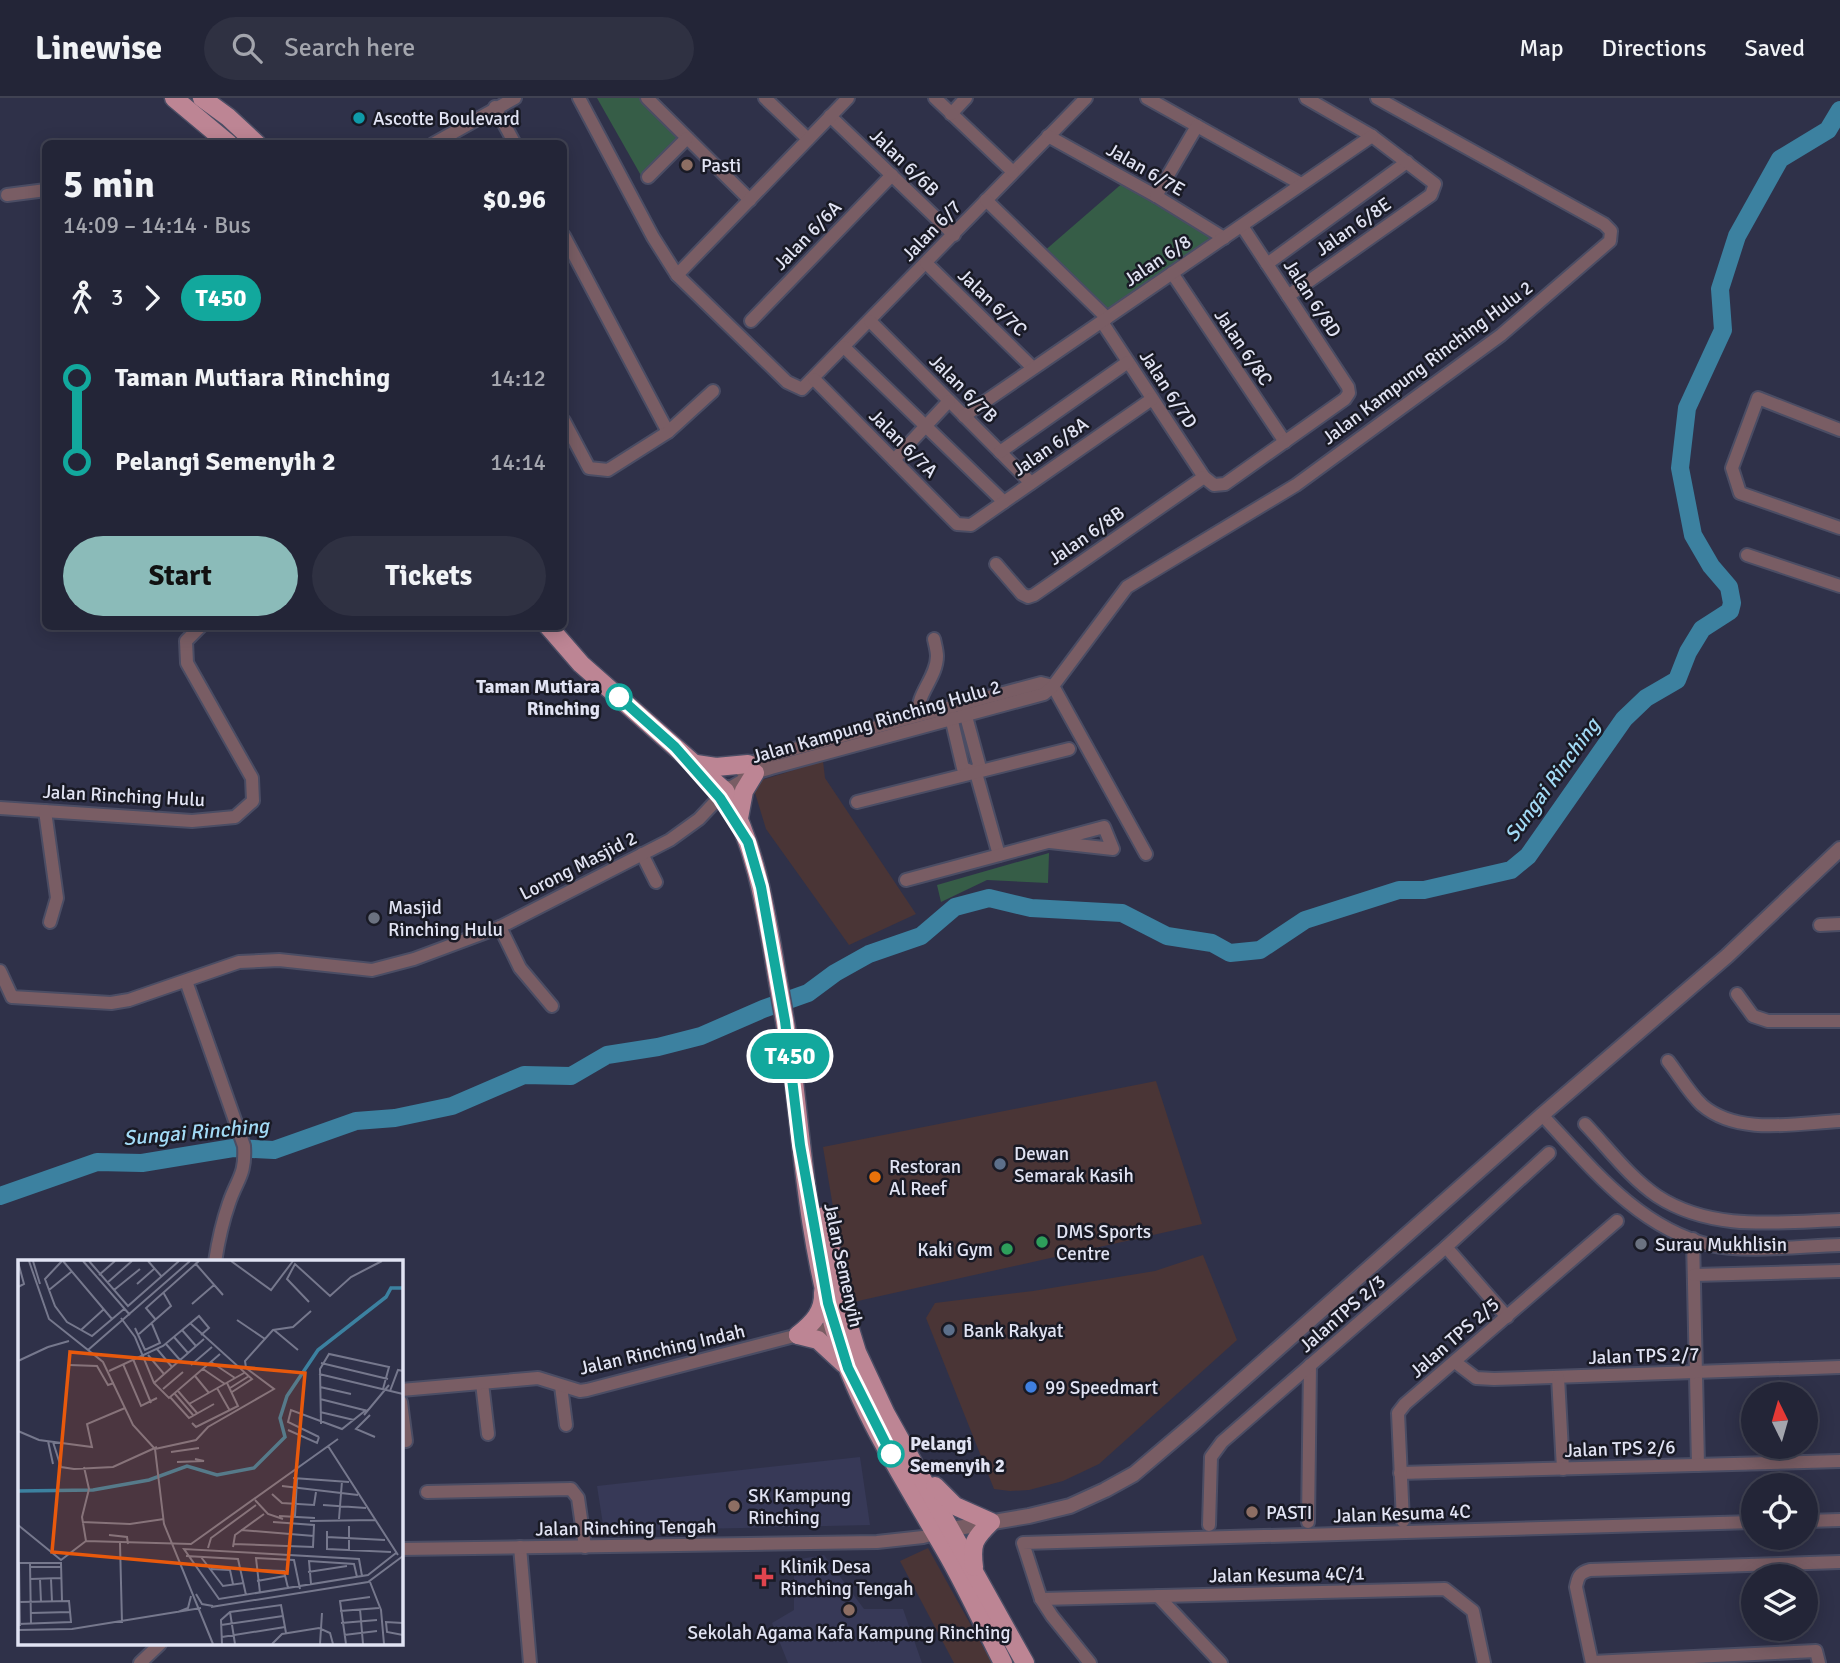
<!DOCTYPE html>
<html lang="en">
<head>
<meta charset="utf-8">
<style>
	body { margin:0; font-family:Signika,sans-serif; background:#2f3142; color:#f1f3f6; height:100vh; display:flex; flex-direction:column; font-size:26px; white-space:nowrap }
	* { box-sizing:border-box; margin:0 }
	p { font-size:23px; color:#a3a5ad }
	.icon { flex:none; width:38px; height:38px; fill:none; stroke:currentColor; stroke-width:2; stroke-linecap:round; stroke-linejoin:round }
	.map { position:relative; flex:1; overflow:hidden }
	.sheet { position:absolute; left:42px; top:42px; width:525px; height:490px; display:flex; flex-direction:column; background:#232537; border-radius:10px; box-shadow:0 4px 18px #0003,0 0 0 2px #404252 }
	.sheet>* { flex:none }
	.badge { padding:0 14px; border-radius:23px; font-size:24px; line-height:46px }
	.needle { width:46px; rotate:355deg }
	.tools { position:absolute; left:1741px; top:1284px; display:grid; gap:14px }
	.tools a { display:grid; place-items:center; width:77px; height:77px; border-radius:50%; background:#232537; box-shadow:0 4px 18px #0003,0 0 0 2px #404252; font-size:35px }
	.map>.badge { position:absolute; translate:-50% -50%; box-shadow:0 0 0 4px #fff }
	.legs { display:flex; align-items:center; gap:10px; height:77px; padding:0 21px; font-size:23px }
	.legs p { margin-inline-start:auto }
	.overview { display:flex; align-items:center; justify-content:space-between; height:119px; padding:0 21px }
	h1 { font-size:38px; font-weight:700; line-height:52px }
	.button { display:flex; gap:14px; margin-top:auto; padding:14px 21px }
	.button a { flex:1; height:80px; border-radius:42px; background:#8bbbb9; color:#111; font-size:28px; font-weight:700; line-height:80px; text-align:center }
	.button a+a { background:#2f3142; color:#f1f3f6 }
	ul { padding:0 21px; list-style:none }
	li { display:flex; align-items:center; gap:24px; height:84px; font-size:26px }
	li i { display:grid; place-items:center; width:10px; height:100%; margin:0 9px; background:currentColor }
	li i::after { content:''; width:18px; height:18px; margin:-9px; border:5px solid; border-radius:50%; background:#232537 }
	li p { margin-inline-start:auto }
	li:first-child i { background:linear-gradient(#0000 50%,currentColor 0) }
	li:last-child i { background:linear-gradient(currentColor 50%,#0000 0) }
	header { display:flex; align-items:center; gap:42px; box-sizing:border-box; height:98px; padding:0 35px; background:#232537; border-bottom:2px solid #404252 }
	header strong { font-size:33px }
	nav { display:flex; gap:38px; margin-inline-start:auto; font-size:24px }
	.search { width:490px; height:63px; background:#2f3142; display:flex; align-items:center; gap:18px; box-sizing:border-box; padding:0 24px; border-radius:38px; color:#a3a5ad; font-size:26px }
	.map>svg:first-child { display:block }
	.commercial { fill:#4a3536 }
	.built { fill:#373957 }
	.green { fill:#365d47 }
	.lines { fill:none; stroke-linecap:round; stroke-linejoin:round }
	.river { stroke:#3c81a0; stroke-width:18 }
	.minor-casing { stroke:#4b4d64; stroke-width:16 }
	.tertiary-casing { stroke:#4b4d64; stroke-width:18 }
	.primary-casing { stroke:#4b4d64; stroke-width:21 }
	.minor { stroke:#795d64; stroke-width:12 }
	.tertiary { stroke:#795d64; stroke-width:14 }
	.primary { stroke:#bd8594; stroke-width:18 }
	.line-1-casing { stroke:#fff; stroke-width:16 }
	.line-1 { stroke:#12a89d; stroke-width:10 }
	.culture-dot { fill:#0f9aa8; stroke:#191a25; stroke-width:2.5 }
	.education-dot { fill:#8d6e63; stroke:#191a25; stroke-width:2.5 }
	.stop-1-dot { fill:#fff; stroke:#12a89d; stroke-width:3.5 }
	.worship-dot { fill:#6b7280; stroke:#191a25; stroke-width:2.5 }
	.service-dot { fill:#5c6f8a; stroke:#191a25; stroke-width:2.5 }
	.food-dot { fill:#e8710a; stroke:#191a25; stroke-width:2.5 }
	.leisure-dot { fill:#2e9e5b; stroke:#191a25; stroke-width:2.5 }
	.shop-dot { fill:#3f7fe0; stroke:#191a25; stroke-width:2.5 }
	.health-dot { fill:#e0444e; stroke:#191a25; stroke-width:2.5 }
	.labels { text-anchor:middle; stroke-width:5; stroke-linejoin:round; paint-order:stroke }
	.poi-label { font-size:19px; fill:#e1e3f3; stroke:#191a25; text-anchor:start }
	.street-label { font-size:19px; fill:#e1e3f3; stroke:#191a25 }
	.stop-label { font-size:19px; font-weight:bold; fill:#e1e3f3; stroke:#191a25; text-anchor:end }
	.water-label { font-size:21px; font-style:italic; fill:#a2daf5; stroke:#191a25 }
	.inset-river { fill:none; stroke:#3c81a0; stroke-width:3.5 }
	.inset-road { fill:none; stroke:#76788d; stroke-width:2 }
	.view { fill:#e8590c; fill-opacity:0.15; stroke:#e8590c; stroke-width:3.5 }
	.inset-edge { fill:none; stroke:#e1e3f3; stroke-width:3.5 }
</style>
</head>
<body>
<header>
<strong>Linewise</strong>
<div class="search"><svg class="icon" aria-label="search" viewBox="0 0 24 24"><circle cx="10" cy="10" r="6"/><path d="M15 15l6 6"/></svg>Search here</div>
<nav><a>Map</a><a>Directions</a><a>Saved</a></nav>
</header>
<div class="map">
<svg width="1840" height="1565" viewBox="0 0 1840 1565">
	<rect width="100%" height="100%" fill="#2f3149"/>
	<g class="commercial">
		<path d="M823 663 825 680 916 816 849 847 766 731 752 685Z"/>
		<path d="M1156 983 1202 1126 849 1205 823 1049Z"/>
		<path d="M1203 1157 1237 1242 1099 1366 1063 1383 1029 1392 1010 1393 994 1391 926 1220 935 1205 1033 1193 1155 1173Z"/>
		<path d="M928 1450 992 1565H954L900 1463Z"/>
	</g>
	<g class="built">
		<path d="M860 1359 870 1427 604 1433 597 1388Z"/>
		<path d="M824 1457 864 1511H903L922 1565H788L772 1525 794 1512V1462Z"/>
	</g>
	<g class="green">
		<path d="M597 0H640L683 41 643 81Z"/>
		<path d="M1125 83 1221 140 1107 219 1042 155Z"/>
		<path d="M1049 755 1048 785 987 782 941 804 937 787Z"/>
	</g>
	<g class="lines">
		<path class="river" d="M0 1098 97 1064 142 1065 233 1050 274 1052 356 1023 395 1020 452 1008 524 977 571 978 607 957 658 949 701 938 763 911 808 895 835 875 869 856 921 838 955 809 989 800 1031 810 1122 815 1167 838 1212 845 1230 855 1260 852 1305 822 1399 792H1424L1511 772 1528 758 1624 621 1646 600 1677 582 1688 554 1702 531 1730 513 1732 505 1729 489 1711 468 1693 437 1680 370 1687 310 1723 232 1720 191 1737 138 1780 61 1828 32 1840 12"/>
		<defs>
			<g id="minor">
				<path d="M579 0 653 139 677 177 787 284 802 291 1086 0"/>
				<path d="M647 0 750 102"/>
				<path d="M765 0 808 41"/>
				<path d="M935 0 1013 74"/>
				<path d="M1147 0 1301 86"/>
				<path d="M495 9 515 46"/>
				<path d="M951 16 966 0"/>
				<path d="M830 18 954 137"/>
				<path d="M1048 38 1156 98 1224 140"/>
				<path d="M433 46 515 0"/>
				<path d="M648 79 687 40"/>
				<path d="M7 97 46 92"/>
				<path d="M1156 98 1197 28"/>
				<path d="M986 102 1107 220"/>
				<path d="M564 138 668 334"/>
				<path d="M926 165 1033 270"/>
				<path d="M1267 166 1407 64"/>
				<path d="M1172 175 1285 344"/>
				<path d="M677 177 848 0"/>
				<path d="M1288 198 1431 97 1435 86 1372 38 1306 0"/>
				<path d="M751 223 892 77"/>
				<path d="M870 223 1031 385"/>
				<path d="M1102 224 1204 379 1214 387 1225 386 1345 301 1349 295 1348 289 1242 128"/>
				<path d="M844 249 1004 404"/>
				<path d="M814 281 957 426 971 427 1152 301"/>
				<path d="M964 318 1372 38"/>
				<path d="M564 323 589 370 608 372 668 334 713 293"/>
				<path d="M1840 332 1758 300 1732 370 1740 395 1840 430"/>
				<path d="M1000 354 1128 264"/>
				<path d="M894 362 949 303"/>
				<path d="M1747 457 1840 488"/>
				<path d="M996 466 1022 496 1028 499 1034 497 1204 379"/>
				<path d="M950 615 963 670 976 675 979 666 964 611"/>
				<path d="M919 617C915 597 937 580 937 558 937 553 935 546 934 541"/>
				<path d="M742 673 748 666 779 655 1041 585 1053 588 1146 756"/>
				<path d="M976 675 999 757"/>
				<path d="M725 693 755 675 771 670 1044 596 1053 588 1127 489 1296 387 1501 237 1610 143 1611 133 1604 126 1377 0"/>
				<path d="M857 704 1069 651"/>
				<path d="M0 710 192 723 235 719 253 703 252 680 187 565 186 543 201 528"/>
				<path d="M45 713 57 800 50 824"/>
				<path d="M642 756 656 784"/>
				<path d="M906 782C972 764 1038 747 1104 729L1113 751 1050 744"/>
				<path d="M1820 827 1840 826"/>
				<path d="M500 829 520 870 552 908"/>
				<path d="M0 873 12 899 111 905 129 902 239 864 279 862 372 872 414 861 500 829 670 742 699 721 729 689"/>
				<path d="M186 883 244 1048C246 1077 237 1081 229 1105 222 1125 218 1144 215 1164"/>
				<path d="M1737 896 1753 918 1768 923H1840"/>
				<path d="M1668 963C1679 977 1689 995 1702 1007 1738 1038 1797 1025 1840 1023"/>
				<path d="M1542 1017C1590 1068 1638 1130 1710 1147 1745 1155 1803 1148 1840 1147"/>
				<path d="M1585 1026C1608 1050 1629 1079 1657 1098 1712 1134 1779 1124 1840 1122"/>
				<path d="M1693 1141 1698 1367"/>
				<path d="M1446 1149 1507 1219"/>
				<path d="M1694 1177 1840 1173"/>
				<path d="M1455 1264 1476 1280 1494 1281 1840 1269"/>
				<path d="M1558 1279 1563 1371"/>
				<path d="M482 1285 488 1336"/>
				<path d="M561 1288 566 1327"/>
				<path d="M401 1292 538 1280 580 1293 587 1292 798 1237 841 1229"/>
				<path d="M401 1304 406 1343"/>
				<path d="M1400 1375 1840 1363"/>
				<path d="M427 1394 571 1391 578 1400 585 1449"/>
				<path d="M1403 1423 1398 1315 1405 1306 1617 1123"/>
				<path d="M1806 1423 1840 1422"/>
				<path d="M1308 1424 1310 1267"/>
				<path d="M1209 1427 1211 1359 1222 1344 1446 1149 1549 1055"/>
				<path d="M520 1449 530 1565"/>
				<path d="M401 1451 877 1444 923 1439 942 1434"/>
				<path d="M1158 1498 1221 1565"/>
				<path d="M1041 1501 1445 1491 1473 1513 1484 1565"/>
				<path d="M1592 1564 1816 1553 1819 1565"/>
				<path d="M140 1565 160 1546"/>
				<path d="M1090 1565 1052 1518 1041 1501 1023 1445 1754 1424"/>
				<path d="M1592 1565 1576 1489C1578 1479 1579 1475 1590 1472L1840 1464"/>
			</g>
			<path id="tertiary" d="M952 1431 1029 1418 1070 1408 1105 1392 1134 1376 1194 1325 1542 1017 1727 858 1840 751"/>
			<g id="primary">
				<path d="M174 0 229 46"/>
				<path d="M202 0 228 19 257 46"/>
				<path d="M548 528 581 566 725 693C754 745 764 802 774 860 780 898 788 936 793 975 803 1060 810 1148 834 1230 858 1313 908 1387 950 1461 969 1495 985 1530 1003 1565"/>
				<path d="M696 666 716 669 748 666"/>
				<path d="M739 720 744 693 755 675"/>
				<path d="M824 1118 841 1202 857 1254 886 1316 1025 1565"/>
				<path d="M798 1237C813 1225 824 1214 823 1194"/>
				<path d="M798 1237 818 1242 844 1266"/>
				<path d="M935 1388 955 1408 991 1424C974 1441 971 1445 974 1469"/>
			</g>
		</defs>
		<use href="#minor" class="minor-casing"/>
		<use href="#tertiary" class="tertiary-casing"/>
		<use href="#primary" class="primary-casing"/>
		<use href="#minor" class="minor"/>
		<use href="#tertiary" class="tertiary"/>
		<use href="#primary" class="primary"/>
	</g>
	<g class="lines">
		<defs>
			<path id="line-1" d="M619 599 675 649 720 700 748 744 761 789 785 923 800 1047 828 1205 848 1270 891 1356"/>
		</defs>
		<use href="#line-1" class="line-1-casing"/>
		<use href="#line-1" class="line-1"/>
	</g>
	<circle class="culture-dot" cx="359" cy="20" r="7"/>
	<g class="education-dot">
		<circle cx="687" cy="67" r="7"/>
		<circle cx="734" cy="1408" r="7"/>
		<circle cx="1252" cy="1414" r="7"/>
		<circle cx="849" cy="1512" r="7"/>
	</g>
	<g class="stop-1-dot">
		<circle cx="619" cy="599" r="12"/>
		<circle cx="891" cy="1356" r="12"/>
	</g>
	<g class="worship-dot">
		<circle cx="374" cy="820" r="7"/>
		<circle cx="1641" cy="1146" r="7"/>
	</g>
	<g class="service-dot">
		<circle cx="1000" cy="1066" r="7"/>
		<circle cx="949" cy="1232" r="7"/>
	</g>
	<circle class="food-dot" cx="875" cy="1079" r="7"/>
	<g class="leisure-dot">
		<circle cx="1042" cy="1144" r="7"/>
		<circle cx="1007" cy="1151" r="7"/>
	</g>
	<circle class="shop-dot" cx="1031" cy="1289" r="7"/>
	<path class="health-dot" d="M760.5 1468.5h7v7h7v7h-7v7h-7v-7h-7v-7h7z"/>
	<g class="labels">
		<g class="poi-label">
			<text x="373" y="27">Ascotte Boulevard</text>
			<text x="701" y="74">Pasti</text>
			<text x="388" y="816">Masjid<tspan x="388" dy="22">Rinching Hulu</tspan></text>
			<text x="1014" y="1062">Dewan<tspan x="1014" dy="22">Semarak Kasih</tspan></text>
			<text x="889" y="1075">Restoran<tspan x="889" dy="22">Al Reef</tspan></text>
			<text x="1056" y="1140">DMS Sports<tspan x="1056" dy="22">Centre</tspan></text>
			<text x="1655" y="1153">Surau Mukhlisin</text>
			<text x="993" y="1158" text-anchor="end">Kaki Gym</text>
			<text x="963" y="1239">Bank Rakyat</text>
			<text x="1045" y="1296">99 Speedmart</text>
			<text x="748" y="1404">SK Kampung<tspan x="748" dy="22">Rinching</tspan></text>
			<text x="1266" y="1421">PASTI</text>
			<text x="780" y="1475">Klinik Desa<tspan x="780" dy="22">Rinching Tengah</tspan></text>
			<text x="849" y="1541" text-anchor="middle">Sekolah Agama Kafa Kampung Rinching</text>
		</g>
		<g class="street-label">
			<text transform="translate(905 64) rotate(44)" y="7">Jalan 6/6B</text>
			<text transform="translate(1146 71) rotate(30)" y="7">Jalan 6/7E</text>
			<text transform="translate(1353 128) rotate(-35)" y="7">Jalan 6/8E</text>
			<text transform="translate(931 132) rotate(-46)" y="7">Jalan 6/7</text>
			<text transform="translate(807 137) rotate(-46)" y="7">Jalan 6/6A</text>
			<text transform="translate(1157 162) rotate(-34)" y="7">Jalan 6/8</text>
			<text transform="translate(1313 200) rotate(57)" y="7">Jalan 6/8D</text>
			<text transform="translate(993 204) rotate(44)" y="7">Jalan 6/7C</text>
			<text transform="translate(1244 249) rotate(56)" y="7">Jalan 6/8C</text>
			<text transform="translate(1427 264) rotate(-37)" y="7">Jalan Kampung Rinching Hulu 2</text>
			<text transform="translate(964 290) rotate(45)" y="7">Jalan 6/7B</text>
			<text transform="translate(1169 291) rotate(57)" y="7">Jalan 6/7D</text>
			<text transform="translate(904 345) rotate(45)" y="7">Jalan 6/7A</text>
			<text transform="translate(1050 348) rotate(-35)" y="7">Jalan 6/8A</text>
			<text transform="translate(1086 437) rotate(-35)" y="7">Jalan 6/8B</text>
			<text transform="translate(876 623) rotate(-16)" y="7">Jalan Kampung Rinching Hulu 2</text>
			<text transform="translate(124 697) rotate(3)" y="7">Jalan Rinching Hulu</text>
			<text transform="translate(578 767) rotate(-27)" y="7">Lorong Masjid 2</text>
			<text transform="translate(844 1167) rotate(78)" y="7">Jalan Semenyih</text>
			<text transform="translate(1342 1215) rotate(-41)" y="7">JalanTPS 2/3</text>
			<text transform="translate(1454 1239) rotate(-41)" y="7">Jalan TPS 2/5</text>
			<text transform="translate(662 1251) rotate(-13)" y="7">Jalan Rinching Indah</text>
			<text transform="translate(1644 1257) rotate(-2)" y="7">Jalan TPS 2/7</text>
			<text transform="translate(1620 1350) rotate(-2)" y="7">Jalan TPS 2/6</text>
			<text transform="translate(1402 1415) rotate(-2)" y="7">Jalan Kesuma 4C</text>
			<text transform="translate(626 1429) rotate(-1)" y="7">Jalan Rinching Tengah</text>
			<text transform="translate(1287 1476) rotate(-1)" y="7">Jalan Kesuma 4C/1</text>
		</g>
		<g class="stop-label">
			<text x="600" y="595">Taman Mutiara<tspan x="600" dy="22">Rinching</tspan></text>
			<text x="910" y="1352" text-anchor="start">Pelangi<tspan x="910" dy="22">Semenyih 2</tspan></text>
		</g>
		<g class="water-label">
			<text transform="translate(1552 682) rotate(-54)" y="7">Sungai Rinching</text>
			<text transform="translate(196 1034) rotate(-5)" y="7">Sungai Rinching</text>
		</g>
	</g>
	<g transform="translate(18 1162)">
		<rect width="385" height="385" fill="#2f3149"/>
		<path class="inset-river" d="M0 231 75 230 131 220 169 206 199 215 236 208 267 177 262 158 269 136 300 90 368 37 373 28H385"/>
		<path class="inset-road" d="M11 1 31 59 85 102 115 165 137 189 146 264 195 384M15 1 22 24M44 1 27 19 37 46 49 62 74 76 106 49M45 1 94 59M65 1 112 55M71 1 110 46 161 1M130 1 144 17M213 1 253 30 275 1M0 2 6 24 0 27M177 3 205 35M81 15 97 1M89 23 114 1M119 24 136 9M31 30 53 12M96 30 122 9M291 42 269 19 277 4 312 36 333 17 364 1M174 44 196 25M103 58 117 77 136 123 151 138 202 94M138 60 128 48 181 1M219 60 247 79M172 63 234 119 214 132M117 68 127 90 142 83 134 64M63 70 86 49M164 70 178 86M256 70 280 90M121 74 153 46 145 32M156 77 170 93M148 84 162 100M30 87 51 81M139 89 154 107M70 90 172 1M130 95 146 114M115 99 133 143M0 101 30 87M193 102 217 118M303 103 370 119M105 104 123 146 139 138M51 105 79 106 90 125 96 123M173 105 194 87M185 109 207 124M91 111 145 86 181 56 191 68 183 75M301 114 385 134M177 116 191 133M136 123 186 79M302 127 333 134M199 128 212 151M212 128 231 116M145 129 165 112M160 131 179 153M372 131 380 110 385 111M157 134 175 155M152 137 171 158 196 144M302 139 350 151M171 144 226 113M302 152 336 160M346 155 371 125M352 155 338 169 357 177M174 163 178 167 220 146 209 123M303 164 302 109 311 94 371 107 365 129M270 170 299 183 301 177M0 171 21 180 74 187 69 164 107 148M301 177 270 162 273 150 324 169 348 150M30 181 35 204M35 182 43 207 56 209 95 207 139 187M310 186 380 295M137 189 178 180 190 167 256 129 228 108 227 101 255 70 275 67 293 51M153 192 181 188M159 202 186 201 177 199M66 207 71 229 64 257 68 281M275 218 331 222M264 226 340 235M254 234 264 243 296 245 298 232M237 240 250 254 265 259M305 245 348 248M261 256 297 258M277 256 279 219M321 259 324 221M292 261 358 260M64 262 112 264 146 259M0 265 43 300 68 281 173 284 320 179M223 270 296 276M309 271V277L367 280M91 275 109 277 110 284M309 277V289L373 292M102 283 104 363M215 284 295 287 296 265 255 262M215 287 217 275 246 254M190 288 193 278 238 245M331 290V266M168 296 220 299 228 335M183 297 205 326 226 323M1 302 2 366M1 303H43L44 341M12 303 13 364M12 307H43M193 309 212 310 215 324M238 310 266 311 270 328M290 312 329 306M344 316 341 299 166 289 201 339 350 315 378 293M12 319 43 318M22 319 23 342M33 319 34 342M239 321 267 316M352 322 363 350 366 384M293 324 291 301 336 304 339 317M242 333 238 298 276 300 282 329M178 334 184 344 195 346M193 347 350 322 385 296M342 349 345 384M322 351 361 348M160 352 170 348 173 336M212 352 217 384M13 353 52 352M323 363 359 360M385 363 368 362 369 372 385 375M0 364 53 362 51 341 2 342M203 365 265 356M0 370 54 369 183 348M326 375 359 371M204 377 267 367M204 384 203 360 212 352 263 345 268 373M254 384 264 374 301 368 312 373 315 384M302 384 304 353M328 384 322 341 352 337"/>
		<path class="view" d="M52 92 287 113 269 313 34 292Z"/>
		<rect width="385" height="385" class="inset-edge"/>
	</g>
</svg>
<div class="tools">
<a><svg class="needle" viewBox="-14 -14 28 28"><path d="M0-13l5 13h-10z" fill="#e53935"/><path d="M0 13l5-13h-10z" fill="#a3a5ad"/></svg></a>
<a><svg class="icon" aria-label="locate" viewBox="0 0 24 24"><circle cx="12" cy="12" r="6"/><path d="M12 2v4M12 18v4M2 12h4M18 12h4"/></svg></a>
<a><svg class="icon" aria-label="layers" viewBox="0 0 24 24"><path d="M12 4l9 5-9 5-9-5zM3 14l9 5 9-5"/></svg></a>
</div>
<b class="badge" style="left:790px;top:958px;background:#12a89d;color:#fff">T450</b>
<section class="sheet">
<div class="overview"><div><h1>5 min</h1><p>14:09 – 14:14 · Bus</p></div><b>$0.96</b></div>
<div class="legs"><svg class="icon" aria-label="walk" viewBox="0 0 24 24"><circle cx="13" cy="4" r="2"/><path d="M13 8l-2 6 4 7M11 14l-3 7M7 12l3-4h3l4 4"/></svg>3<svg class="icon" aria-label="forward" viewBox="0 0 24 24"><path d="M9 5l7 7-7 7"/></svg><b class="badge" style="background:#12a89d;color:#fff">T450</b></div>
<ul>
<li><i style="color:#12a89d"></i><b>Taman Mutiara Rinching</b><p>14:12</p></li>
<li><i style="color:#12a89d"></i><b>Pelangi Semenyih 2</b><p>14:14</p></li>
</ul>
<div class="button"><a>Start</a><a>Tickets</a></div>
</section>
</div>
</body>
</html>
